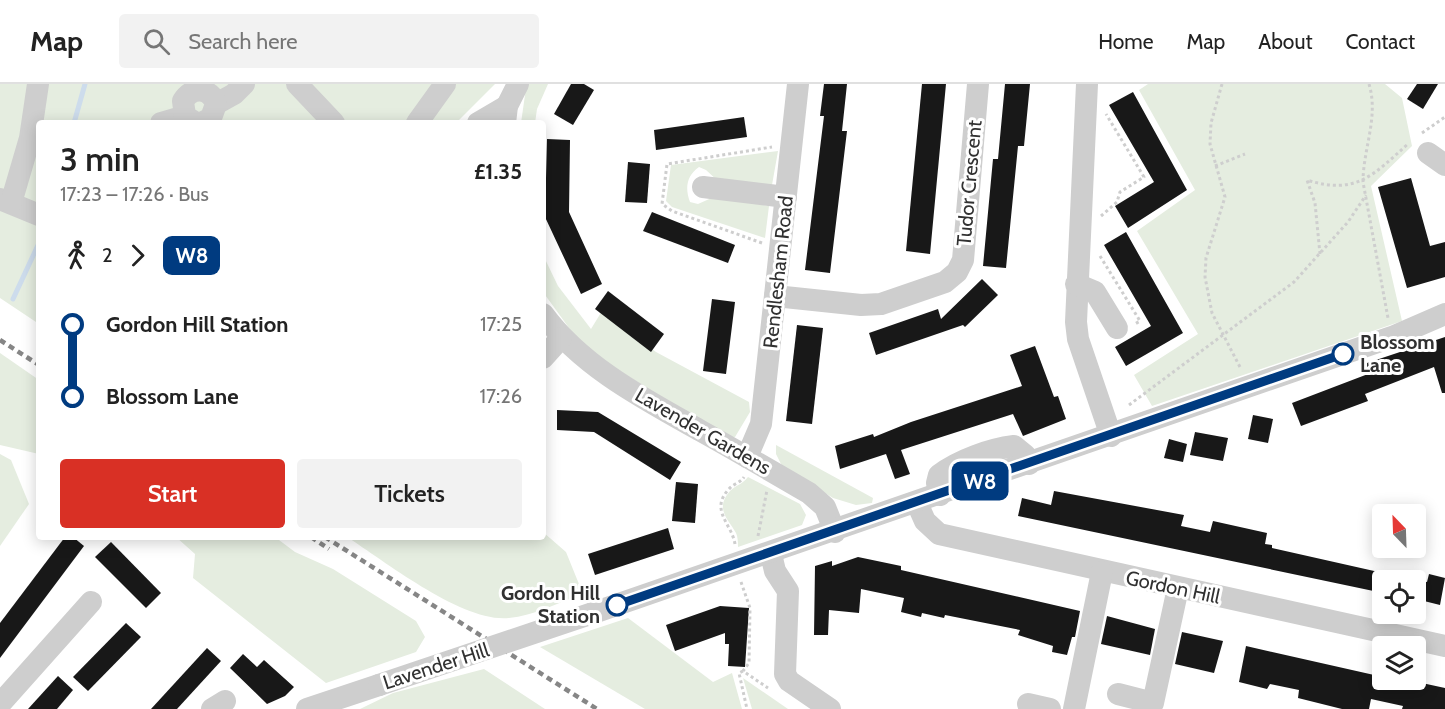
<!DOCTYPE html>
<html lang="en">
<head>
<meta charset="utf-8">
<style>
	body { margin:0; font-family:Cabin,sans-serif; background:#f2f2f2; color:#222; height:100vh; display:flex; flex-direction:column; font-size:22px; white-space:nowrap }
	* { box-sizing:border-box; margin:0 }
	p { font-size:20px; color:#767676 }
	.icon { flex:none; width:33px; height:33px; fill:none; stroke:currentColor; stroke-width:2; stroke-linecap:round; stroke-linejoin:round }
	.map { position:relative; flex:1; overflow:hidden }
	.sheet { position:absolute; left:36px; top:36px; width:510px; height:420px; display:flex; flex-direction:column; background:#fff; border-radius:6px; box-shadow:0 3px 15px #0003 }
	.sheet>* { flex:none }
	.badge { padding:0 12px; border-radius:9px; font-size:21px; line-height:39px }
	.needle { width:39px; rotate:337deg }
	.tools { position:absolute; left:1372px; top:420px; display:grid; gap:12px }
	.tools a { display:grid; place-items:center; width:54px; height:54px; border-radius:6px; background:#fff; box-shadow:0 3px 15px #0003; font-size:30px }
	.map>.badge { position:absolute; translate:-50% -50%; box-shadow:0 0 0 3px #fff }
	.legs { display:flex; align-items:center; gap:9px; height:66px; padding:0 24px; font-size:20px }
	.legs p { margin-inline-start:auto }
	.head { display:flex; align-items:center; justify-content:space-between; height:102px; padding:0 24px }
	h1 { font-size:33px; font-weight:600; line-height:45px }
	.action { display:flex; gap:12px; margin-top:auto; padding:12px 24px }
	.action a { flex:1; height:69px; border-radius:6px; background:#d93025; color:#fff; font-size:24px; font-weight:600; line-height:69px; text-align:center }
	.action a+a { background:#f2f2f2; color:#222 }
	ul { padding:0 24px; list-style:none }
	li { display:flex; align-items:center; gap:21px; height:72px; font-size:22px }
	li i { display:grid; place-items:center; width:9px; height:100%; margin:0 8px; background:currentColor }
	li i::after { content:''; width:15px; height:15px; margin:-8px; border:4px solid; border-radius:50%; background:#fff }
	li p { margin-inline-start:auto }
	li:first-child i { background:linear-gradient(#0000 50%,currentColor 0) }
	li:last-child i { background:linear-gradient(currentColor 50%,#0000 0) }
	header { display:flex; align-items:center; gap:36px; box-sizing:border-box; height:84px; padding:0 30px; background:#fff; border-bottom:2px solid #e0e0e0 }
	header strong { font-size:28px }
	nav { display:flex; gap:33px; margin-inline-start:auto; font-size:21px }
	.search { width:420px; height:54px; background:#f2f2f2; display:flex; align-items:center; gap:15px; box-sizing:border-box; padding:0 21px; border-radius:6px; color:#767676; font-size:22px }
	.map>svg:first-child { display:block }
	.green { fill:#e5ede0 }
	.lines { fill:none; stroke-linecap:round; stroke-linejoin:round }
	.stream { stroke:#cddcec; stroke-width:5 }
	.building { fill:#181818 }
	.path { stroke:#cecece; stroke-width:3; stroke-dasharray:3 3; stroke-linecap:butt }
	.minor { stroke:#cecece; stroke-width:22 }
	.rail { stroke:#868686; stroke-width:4.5; stroke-dasharray:6 4.5; stroke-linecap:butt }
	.minor-bridge { stroke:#cecece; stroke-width:22 }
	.line-1-casing { stroke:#fff; stroke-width:14 }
	.line-1 { stroke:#003b80; stroke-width:9 }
	.stop-1-dot { fill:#fff; stroke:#003b80; stroke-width:3 }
	.labels { text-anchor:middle; stroke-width:6; stroke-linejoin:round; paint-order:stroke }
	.street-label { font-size:20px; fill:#313131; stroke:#fff }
	.stop-label { font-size:20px; font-weight:bold; fill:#313131; stroke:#fff; text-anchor:start }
</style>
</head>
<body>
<header>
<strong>Map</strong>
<div class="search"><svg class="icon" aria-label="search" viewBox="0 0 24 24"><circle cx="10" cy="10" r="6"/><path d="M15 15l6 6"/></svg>Search here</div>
<nav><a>Home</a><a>Map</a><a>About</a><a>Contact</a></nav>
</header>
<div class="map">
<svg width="1445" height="625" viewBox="0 0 1445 625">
	<rect width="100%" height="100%" fill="#fff"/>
	<g class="green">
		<path d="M0 0H495L456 39H39V240L0 214Z"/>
		<path d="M529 0H548L537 25 535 39H521L526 4Z"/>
		<path d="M1148 0H1385L1402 14 1412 62 1371 102 1402 237 1152 322 1134 291 1198 250 1137 147 1195 106 1139 6Z"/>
		<path d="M778 67 772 101 719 98 706 86 699 83C686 92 685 105 690 118L698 120 716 112 769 122 765 154 672 123 666 117 671 81Z"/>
		<path d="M543 171 558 202 591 245 602 227 656 268 749 318 750 328 735 353 728 354 615 284 577 255 543 208Z"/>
		<path d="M0 269 39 296V370L0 361Z"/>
		<path d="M776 361 873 414 872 419 856 421 833 414 782 382 776 370Z"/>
		<path d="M0 370 11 376 29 420 0 462Z"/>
		<path d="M748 393 800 420 806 431 802 441 738 463C738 460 738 453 736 449 729 436 714 425 730 407 736 401 743 400 748 393Z"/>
		<path d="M543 448 566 468 583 510C560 518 533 532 509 534 463 539 386 478 347 453H543Z"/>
		<path d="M176 453H275L295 468 333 485 416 537 425 553 416 568 326 599 193 494 195 470Z"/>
		<path d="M628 534 713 598 732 589 742 625H645L540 563Z"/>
		<path d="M484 585 545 625H360L393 609Z"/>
		<path d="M743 594 788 625H752Z"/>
	</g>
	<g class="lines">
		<g class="stream">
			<path d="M74 39 85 0"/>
			<path d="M13 215 39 159"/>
		</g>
	</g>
	<g class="building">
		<path d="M571 0H584L594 6 573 41 554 30Z"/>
		<path d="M824 0H847L842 47H847L830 189 805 186 824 32H820Z"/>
		<path d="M922 0H946L930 170 906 167Z"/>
		<path d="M1005 0H1030L1024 62H1018L1006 184 983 182 993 75H998Z"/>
		<path d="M1417 0H1438L1423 25 1407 15Z"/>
		<path d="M1133 8 1187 106 1128 144 1115 122 1154 98 1109 21Z"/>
		<path d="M744 33 747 53 656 66 654 46Z"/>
		<path d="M547 55 570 56 569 128 602 200 581 210 545 133Z"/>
		<path d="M628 78 650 80 647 119 625 118Z"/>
		<path d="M1411 94 1430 162 1445 158V193L1407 204 1378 103Z"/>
		<path d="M652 128 735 161 728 179 643 147Z"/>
		<path d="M1126 148 1183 249 1126 282 1115 263 1151 242 1104 161Z"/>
		<path d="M982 195 998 211 965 243 963 241 876 271 869 249 938 225 941 235Z"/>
		<path d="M608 207 664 250 651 268 595 225Z"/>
		<path d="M712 215 735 218 726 290 703 287Z"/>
		<path d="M797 241 823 244 812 340 786 337Z"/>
		<path d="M1445 253V309H1442L1434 283 1365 310 1368 317 1301 342 1292 319 1368 290 1364 280Z"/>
		<path d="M1035 262 1054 313 1058 312 1066 335 1023 352 1013 330 901 366 910 390 895 395 886 370 840 385 835 362 873 350 874 353 911 338 1022 302 1010 271Z"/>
		<path d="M557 326 598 328 681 378 670 396 594 348 557 346Z"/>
		<path d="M1253 331 1273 335 1268 359 1248 355Z"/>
		<path d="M1195 348 1228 354 1223 377 1190 371Z"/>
		<path d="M1169 355 1187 360 1183 378 1164 374Z"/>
		<path d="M676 398 698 400 695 439 672 437Z"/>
		<path d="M1054 407 1184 431 1181 442 1210 448 1213 437 1267 449 1265 460 1272 461V464L1383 489V509L1018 432 1022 414 1051 421Z"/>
		<path d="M668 444 674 465 595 491 588 470Z"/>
		<path d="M65 453H73L84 462 0 574V539Z"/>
		<path d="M111 458 161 509 146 524 95 473Z"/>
		<path d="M858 473 901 482V486L1080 527 1075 553H1072L1067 571 1052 568 1053 562 1018 551 1020 546 945 531 944 534 922 529 921 533 901 528 904 514 861 505 859 529 829 526 828 551H814L815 482 832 477V482Z"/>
		<path d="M1429 490 1445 494 1440 521 1416 515V496L1427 498Z"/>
		<path d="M720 522 749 524 745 583 728 582 729 560H725V549L675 567 666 541Z"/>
		<path d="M1107 532 1155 545 1150 571 1101 560Z"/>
		<path d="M126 539 141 553 88 607 73 593Z"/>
		<path d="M1182 548 1223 557 1214 589 1175 580Z"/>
		<path d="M1246 562 1383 593V596H1408L1445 604V625H1402L1403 622 1371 615 1369 625H1342L1298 614 1299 606 1270 600 1267 605 1239 598Z"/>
		<path d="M207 564 221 577 177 625H151Z"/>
		<path d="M243 570 257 583 264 576 294 603 285 612 267 620 230 584Z"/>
		<path d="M58 592 73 606 57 625H28Z"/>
	</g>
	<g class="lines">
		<g class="path">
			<path d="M1222 0 1211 39 1210 60 1225 113 1206 174 1205 193 1212 229 1241 285"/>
			<path d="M1369 0C1379 33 1363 65 1363 98L1388 234"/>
			<path d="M1422 49 1445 33"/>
			<path d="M1215 82 1245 70"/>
			<path d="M1101 132 1117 118 1120 108 1144 93 1106 30"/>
			<path d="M762 159 672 127 662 120 667 80 772 63"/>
			<path d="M1320 170 1315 119 1307 96C1357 112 1374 90 1409 59"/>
			<path d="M1100 172 1140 237 1135 240"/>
			<path d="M1129 321 1294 198 1348 138 1366 111"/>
			<path d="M758 452 767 406"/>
			<path d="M735 460C732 440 709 426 729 405 733 400 740 399 744 393"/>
			<path d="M741 498 750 524 749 579 743 587 768 604"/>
			<path d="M743 587 739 589 747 625"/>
		</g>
		<g class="minor">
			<path d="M297 0 334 39"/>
			<path d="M1087 0 1076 238 1078 255 1111 352"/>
			<path d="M216 20 234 10 244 0"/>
			<path d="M161 39 185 32"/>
			<path d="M196 39 185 32 183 17C192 2 210 3 216 20L211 34 201 39"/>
			<path d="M417 39 445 0"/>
			<path d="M478 39 507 22"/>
			<path d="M505 39 507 22 518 0"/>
			<path d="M1428 69 1445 81"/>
			<path d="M703 103 786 113"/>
			<path d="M0 115 39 131"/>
			<path d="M11 119 30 54 38 0"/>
			<path d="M1076 200 1095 208 1117 244"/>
			<path d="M775 212 861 221 881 220 945 198 957 188 963 176 978 0"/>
			<path d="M543 230C582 283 644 315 701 347 737 367 773 388 809 409L825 423 835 448"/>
			<path d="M543 274 561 254"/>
			<path d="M747 373 761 340 798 0"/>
			<path d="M940 411 937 399 939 391C959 376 990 365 1014 362L1025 371 1029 380"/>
			<path d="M917 419 925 437 939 450 1445 562"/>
			<path d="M771 470 775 487 788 507 785 590 789 597 830 625"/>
			<path d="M593 529 1392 253 1445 230"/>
			<path d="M1118 610 1153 619 1178 504"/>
			<path d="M0 620 91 518"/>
			<path d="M1028 620 1050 625"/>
			<path d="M212 625 225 617"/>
			<path d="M307 625 379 601"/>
			<path d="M1074 625 1102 488"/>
		</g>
		<g class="rail">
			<path d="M0 256 39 281"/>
			<path d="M311 453 329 465"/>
			<path d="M325 453 597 625"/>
		</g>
		<path class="minor-bridge" d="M379 601 593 529"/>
	</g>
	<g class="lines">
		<defs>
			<path id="line-1" d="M617 521 1343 270"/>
		</defs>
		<use href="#line-1" class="line-1-casing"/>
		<use href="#line-1" class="line-1"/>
	</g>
	<g class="stop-1-dot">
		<circle cx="1343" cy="270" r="10"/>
		<circle cx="617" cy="521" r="10"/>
	</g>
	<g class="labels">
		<g class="street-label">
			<text transform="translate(969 99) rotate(-85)" y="7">Tudor Crescent</text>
			<text transform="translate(778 188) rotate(-84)" y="7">Rendlesham Road</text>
			<text transform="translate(703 347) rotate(30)" y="7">Lavender Gardens</text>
			<text transform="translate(1173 503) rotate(12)" y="7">Gordon Hill</text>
			<text transform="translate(436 582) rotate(-18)" y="7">Lavender Hill</text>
		</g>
		<g class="stop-label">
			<text x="1360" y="265">Blossom<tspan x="1360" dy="23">Lane</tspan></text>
			<text x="600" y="516" text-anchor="end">Gordon Hill<tspan x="600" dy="23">Station</tspan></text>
		</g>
	</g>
</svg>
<div class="tools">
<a><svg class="needle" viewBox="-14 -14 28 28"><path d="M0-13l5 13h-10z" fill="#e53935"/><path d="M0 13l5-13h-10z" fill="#767676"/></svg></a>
<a><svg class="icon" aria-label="locate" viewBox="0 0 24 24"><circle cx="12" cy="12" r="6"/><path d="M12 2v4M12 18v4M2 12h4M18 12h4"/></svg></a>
<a><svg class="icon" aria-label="layers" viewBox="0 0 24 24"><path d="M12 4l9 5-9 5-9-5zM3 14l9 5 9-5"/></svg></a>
</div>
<b class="badge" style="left:980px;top:397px;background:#003b80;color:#fff">W8</b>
<section class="sheet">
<div class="head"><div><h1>3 min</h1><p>17:23 – 17:26 · Bus</p></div><b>£1.35</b></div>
<div class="legs"><svg class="icon" aria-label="walk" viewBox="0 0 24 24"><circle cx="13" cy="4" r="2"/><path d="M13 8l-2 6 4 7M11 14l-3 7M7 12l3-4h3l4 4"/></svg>2<svg class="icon" aria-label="forward" viewBox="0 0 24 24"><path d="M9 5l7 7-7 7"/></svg><b class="badge" style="background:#003b80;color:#fff">W8</b></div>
<ul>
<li><i style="color:#003b80"></i><b>Gordon Hill Station</b><p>17:25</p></li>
<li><i style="color:#003b80"></i><b>Blossom Lane</b><p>17:26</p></li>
</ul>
<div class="action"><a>Start</a><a>Tickets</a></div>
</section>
</div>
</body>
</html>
